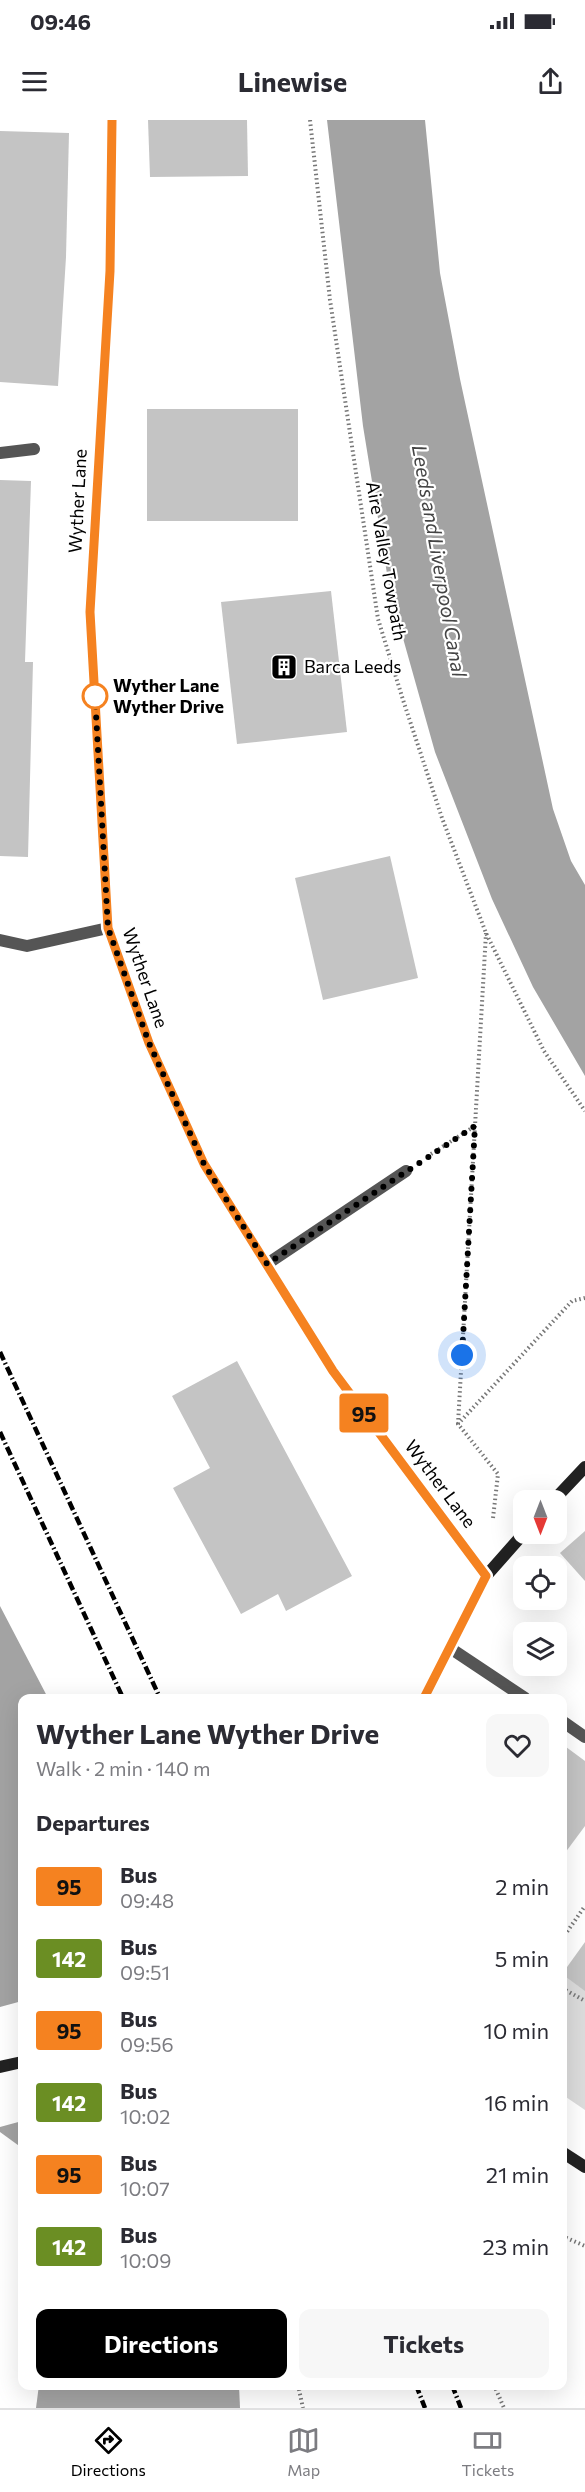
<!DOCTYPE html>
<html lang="en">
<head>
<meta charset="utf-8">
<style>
	body { margin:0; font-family:Commissioner,sans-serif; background:#f7f7f7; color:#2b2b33; height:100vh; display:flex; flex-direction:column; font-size:22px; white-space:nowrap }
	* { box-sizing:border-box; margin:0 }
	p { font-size:20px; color:#7c7c81 }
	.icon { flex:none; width:33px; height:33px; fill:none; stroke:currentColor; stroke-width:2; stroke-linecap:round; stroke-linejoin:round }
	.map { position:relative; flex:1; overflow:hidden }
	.sheet { position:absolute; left:18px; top:1574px; width:549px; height:696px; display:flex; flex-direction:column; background:#fff; border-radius:12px; box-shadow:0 6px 24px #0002 }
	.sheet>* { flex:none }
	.badge { padding:0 12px; border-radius:4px; font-size:21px; line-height:39px }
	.needle { width:39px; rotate:180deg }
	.fabs { position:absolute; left:513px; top:1370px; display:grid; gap:12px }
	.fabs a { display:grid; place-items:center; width:54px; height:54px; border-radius:12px; background:#fff; box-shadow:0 6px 24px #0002; font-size:30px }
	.you { position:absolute; width:30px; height:30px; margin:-15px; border:4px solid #fff; border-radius:50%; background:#1a73e8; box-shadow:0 0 0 9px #1a73e833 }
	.map>.badge { position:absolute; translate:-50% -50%; box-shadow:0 0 0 3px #fff }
	h2 { padding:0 18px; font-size:22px; line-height:54px }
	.round { display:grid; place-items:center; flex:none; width:63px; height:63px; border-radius:12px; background:#f7f7f7 }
	.summary { display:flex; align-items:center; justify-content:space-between; height:102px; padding:0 18px }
	h1 { font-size:28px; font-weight:700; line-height:45px }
	.primary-button { display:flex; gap:12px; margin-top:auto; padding:12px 18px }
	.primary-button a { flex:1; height:69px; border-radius:12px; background:#000; color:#fff; font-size:24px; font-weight:700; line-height:69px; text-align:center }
	.primary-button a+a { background:#f7f7f7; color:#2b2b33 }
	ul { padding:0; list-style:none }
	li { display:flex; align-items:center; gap:18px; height:72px; padding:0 18px }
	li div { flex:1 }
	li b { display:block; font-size:22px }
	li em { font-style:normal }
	li .badge { min-width:66px; font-weight:700; text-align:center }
	.status { display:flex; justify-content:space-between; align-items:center; height:42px; padding:0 30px; background:#fff; direction:ltr }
	.status svg { height:16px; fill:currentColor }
	header { display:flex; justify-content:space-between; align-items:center; height:78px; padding:0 18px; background:#fff; font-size:27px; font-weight:700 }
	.menu { display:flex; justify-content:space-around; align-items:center; height:84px; border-top:2px solid #e1e1e2; background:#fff; font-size:16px; color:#7c7c81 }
	.menu a { display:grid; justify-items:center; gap:3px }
	.menu .on { color:#000 }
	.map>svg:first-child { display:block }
	.green { fill:#dcdcdc }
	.water { fill:#a3a3a3 }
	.pier { fill:#fff }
	.building { fill:#c4c4c4 }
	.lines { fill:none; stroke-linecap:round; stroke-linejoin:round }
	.path { stroke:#777; stroke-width:4; stroke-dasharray:1.5 3; stroke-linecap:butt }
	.lane { stroke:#555; stroke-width:12 }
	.secondary { stroke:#222; stroke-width:12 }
	.rail { stroke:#000; stroke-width:4.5; stroke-dasharray:9 3 1.5 3; stroke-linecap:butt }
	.line-casing { stroke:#fff; stroke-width:14 }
	.line { stroke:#f58220; stroke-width:9 }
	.walk { stroke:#000; stroke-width:6; stroke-dasharray:0 10.8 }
	.stop-dot { fill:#fff; stroke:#f58220; stroke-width:3 }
	.labels { text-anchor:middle; stroke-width:4.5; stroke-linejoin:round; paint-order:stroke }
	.street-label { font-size:18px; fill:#000; stroke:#fff }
	.poi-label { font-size:18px; fill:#000; stroke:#fff; text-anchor:start }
	.stop-label { font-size:18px; font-weight:bold; fill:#000; stroke:#fff; text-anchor:start }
	.water-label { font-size:20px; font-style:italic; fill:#444; stroke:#fff }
</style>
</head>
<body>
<div class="status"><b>09:46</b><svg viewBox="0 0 49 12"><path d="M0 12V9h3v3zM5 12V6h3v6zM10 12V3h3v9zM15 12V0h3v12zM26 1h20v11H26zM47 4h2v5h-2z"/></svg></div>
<header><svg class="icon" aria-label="menu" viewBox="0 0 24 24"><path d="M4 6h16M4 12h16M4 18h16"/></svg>Linewise<svg class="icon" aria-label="share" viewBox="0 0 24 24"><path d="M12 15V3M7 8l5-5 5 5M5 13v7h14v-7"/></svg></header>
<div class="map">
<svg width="585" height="2288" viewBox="0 0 585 2288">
	<rect width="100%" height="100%" fill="#fff"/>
	<path class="green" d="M562 1852 585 1864V1990L563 1975Z"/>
	<g class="water">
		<path d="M327 0H425L440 153 460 259 553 689 571 741 585 765V956L533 867 492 779 435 632 390 472 363 306Z"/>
		<path d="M0 1486 48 1578H22V2028L0 2012Z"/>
		<path d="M39 2265H239L240 2288H36Z"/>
	</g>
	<path class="pier" d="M22 1881V2001L0 2007V1887Z"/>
	<g class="building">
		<path d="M148 0H247L248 56 150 57Z"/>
		<path d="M0 11 69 13 66 137 58 266 0 262Z"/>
		<rect x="147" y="289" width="151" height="112"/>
		<path d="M0 360 31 361 25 542H33L28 737 0 736Z"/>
		<path d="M331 471 347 612 237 624 221 482Z"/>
		<path d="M390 736 418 858 323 880 295 758Z"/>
		<path d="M237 1241 352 1456 286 1491 278 1474 241 1494 173 1368 210 1348 172 1276Z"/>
		<path d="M585 1411V1461L560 1433Z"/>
		<path d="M562 1624 585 1641V1706L562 1737Z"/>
		<path d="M585 1822V1871L562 1854Z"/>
	</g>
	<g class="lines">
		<g class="path">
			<path d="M310 0 330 180 378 499 404 583 442 698 486 813 544 931 585 991"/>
			<path d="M431 1034 475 1006"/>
			<path d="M458 1304 486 813"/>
			<path d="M493 1398 498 1354 458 1304 572 1181 585 1178"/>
			<path d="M562 1819 585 1786"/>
			<path d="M562 1868 585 1881"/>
			<path d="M562 2116 585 2126"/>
			<path d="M298 2265 303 2288"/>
			<path d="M494 2265 504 2288"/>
		</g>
		<g class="lane">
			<path d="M0 333 34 329"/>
			<path d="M0 820 27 826 108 808"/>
			<path d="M267 1144 406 1051"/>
			<path d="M450 1528 525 1578"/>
			<path d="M562 1601 585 1617"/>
		</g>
		<g class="secondary">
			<path d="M112 0 110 151 90 492 108 808 149 923 204 1044 333 1251 486 1456"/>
			<path d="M554 1380 585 1347"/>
			<path d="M424 1578 486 1456 524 1413"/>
			<path d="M0 1947 22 1942"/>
			<path d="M562 2032 585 2047"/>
		</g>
		<g class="rail">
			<path d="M0 1232 160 1578"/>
			<path d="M0 1312 123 1578"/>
			<path d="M416 2265 425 2288"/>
			<path d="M452 2265 461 2288"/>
		</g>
	</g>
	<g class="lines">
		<defs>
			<path id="line" d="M112 0 110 151 90 492 108 808 149 923 204 1044 333 1251 486 1456 424 1578"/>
		</defs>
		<use href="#line" class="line-casing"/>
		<use href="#line" class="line"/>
		<path class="walk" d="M95 576 108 808 149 923 204 1044 267 1144 475 1006 462 1235"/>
	</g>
	<defs>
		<symbol id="building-square" viewBox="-11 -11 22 22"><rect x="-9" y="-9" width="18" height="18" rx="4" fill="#000" stroke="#fff"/><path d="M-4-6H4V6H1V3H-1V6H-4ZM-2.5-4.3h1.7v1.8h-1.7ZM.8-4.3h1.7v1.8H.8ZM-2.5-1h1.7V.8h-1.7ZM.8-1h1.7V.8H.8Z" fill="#fff"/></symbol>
	</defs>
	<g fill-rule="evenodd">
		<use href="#building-square" x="269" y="532" width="30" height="30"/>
	</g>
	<circle class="stop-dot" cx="95" cy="576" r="12"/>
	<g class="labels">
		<g class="street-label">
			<text transform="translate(78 381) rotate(-87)" y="6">Wyther Lane</text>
			<text transform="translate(386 441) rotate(80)" y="6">Aire Valley Towpath</text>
			<text transform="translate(145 858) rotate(71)" y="6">Wyther Lane</text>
			<text transform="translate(440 1364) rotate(53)" y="6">Wyther Lane</text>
		</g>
		<g class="poi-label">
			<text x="304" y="553">Barca Leeds</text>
		</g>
		<g class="stop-label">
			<text x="113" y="572">Wyther Lane<tspan x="113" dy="21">Wyther Drive</tspan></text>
		</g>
		<g class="water-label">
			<text transform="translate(439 441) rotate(80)" y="7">Leeds and Liverpool Canal</text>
		</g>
	</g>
</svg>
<div class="fabs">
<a><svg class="needle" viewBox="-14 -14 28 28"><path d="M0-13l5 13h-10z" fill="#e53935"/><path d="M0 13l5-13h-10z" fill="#7c7c81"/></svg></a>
<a><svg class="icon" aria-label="locate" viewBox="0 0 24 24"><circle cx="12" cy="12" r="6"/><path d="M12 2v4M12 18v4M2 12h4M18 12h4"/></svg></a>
<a><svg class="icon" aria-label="layers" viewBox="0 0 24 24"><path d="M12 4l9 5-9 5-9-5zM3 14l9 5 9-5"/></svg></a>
</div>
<div class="you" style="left:462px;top:1235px"></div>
<b class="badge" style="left:364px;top:1293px;background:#f58220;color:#111">95</b>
<section class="sheet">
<div class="summary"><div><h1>Wyther Lane Wyther Drive</h1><p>Walk · 2 min · 140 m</p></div><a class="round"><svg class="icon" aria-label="heart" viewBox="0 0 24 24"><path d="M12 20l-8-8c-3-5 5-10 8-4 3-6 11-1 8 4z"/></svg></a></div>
<h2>Departures</h2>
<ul>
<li><span class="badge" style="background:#f58220;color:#111">95</span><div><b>Bus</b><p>09:48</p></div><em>2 min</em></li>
<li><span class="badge" style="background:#6b8e23;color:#fff">142</span><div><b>Bus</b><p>09:51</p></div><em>5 min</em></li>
<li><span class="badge" style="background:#f58220;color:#111">95</span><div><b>Bus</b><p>09:56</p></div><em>10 min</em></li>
<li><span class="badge" style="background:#6b8e23;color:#fff">142</span><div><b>Bus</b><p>10:02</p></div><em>16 min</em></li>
<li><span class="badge" style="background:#f58220;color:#111">95</span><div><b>Bus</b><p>10:07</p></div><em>21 min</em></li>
<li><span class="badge" style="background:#6b8e23;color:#fff">142</span><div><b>Bus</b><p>10:09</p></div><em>23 min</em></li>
</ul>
<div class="primary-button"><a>Directions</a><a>Tickets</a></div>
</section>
</div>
<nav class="menu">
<a class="on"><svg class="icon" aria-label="directions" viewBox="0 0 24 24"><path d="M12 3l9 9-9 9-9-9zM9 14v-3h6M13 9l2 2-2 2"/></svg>Directions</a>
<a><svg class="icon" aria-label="map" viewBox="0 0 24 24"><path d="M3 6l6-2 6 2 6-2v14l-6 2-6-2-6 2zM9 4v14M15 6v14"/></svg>Map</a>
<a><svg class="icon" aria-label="tickets" viewBox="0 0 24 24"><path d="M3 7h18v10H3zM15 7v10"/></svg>Tickets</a>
</nav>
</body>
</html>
